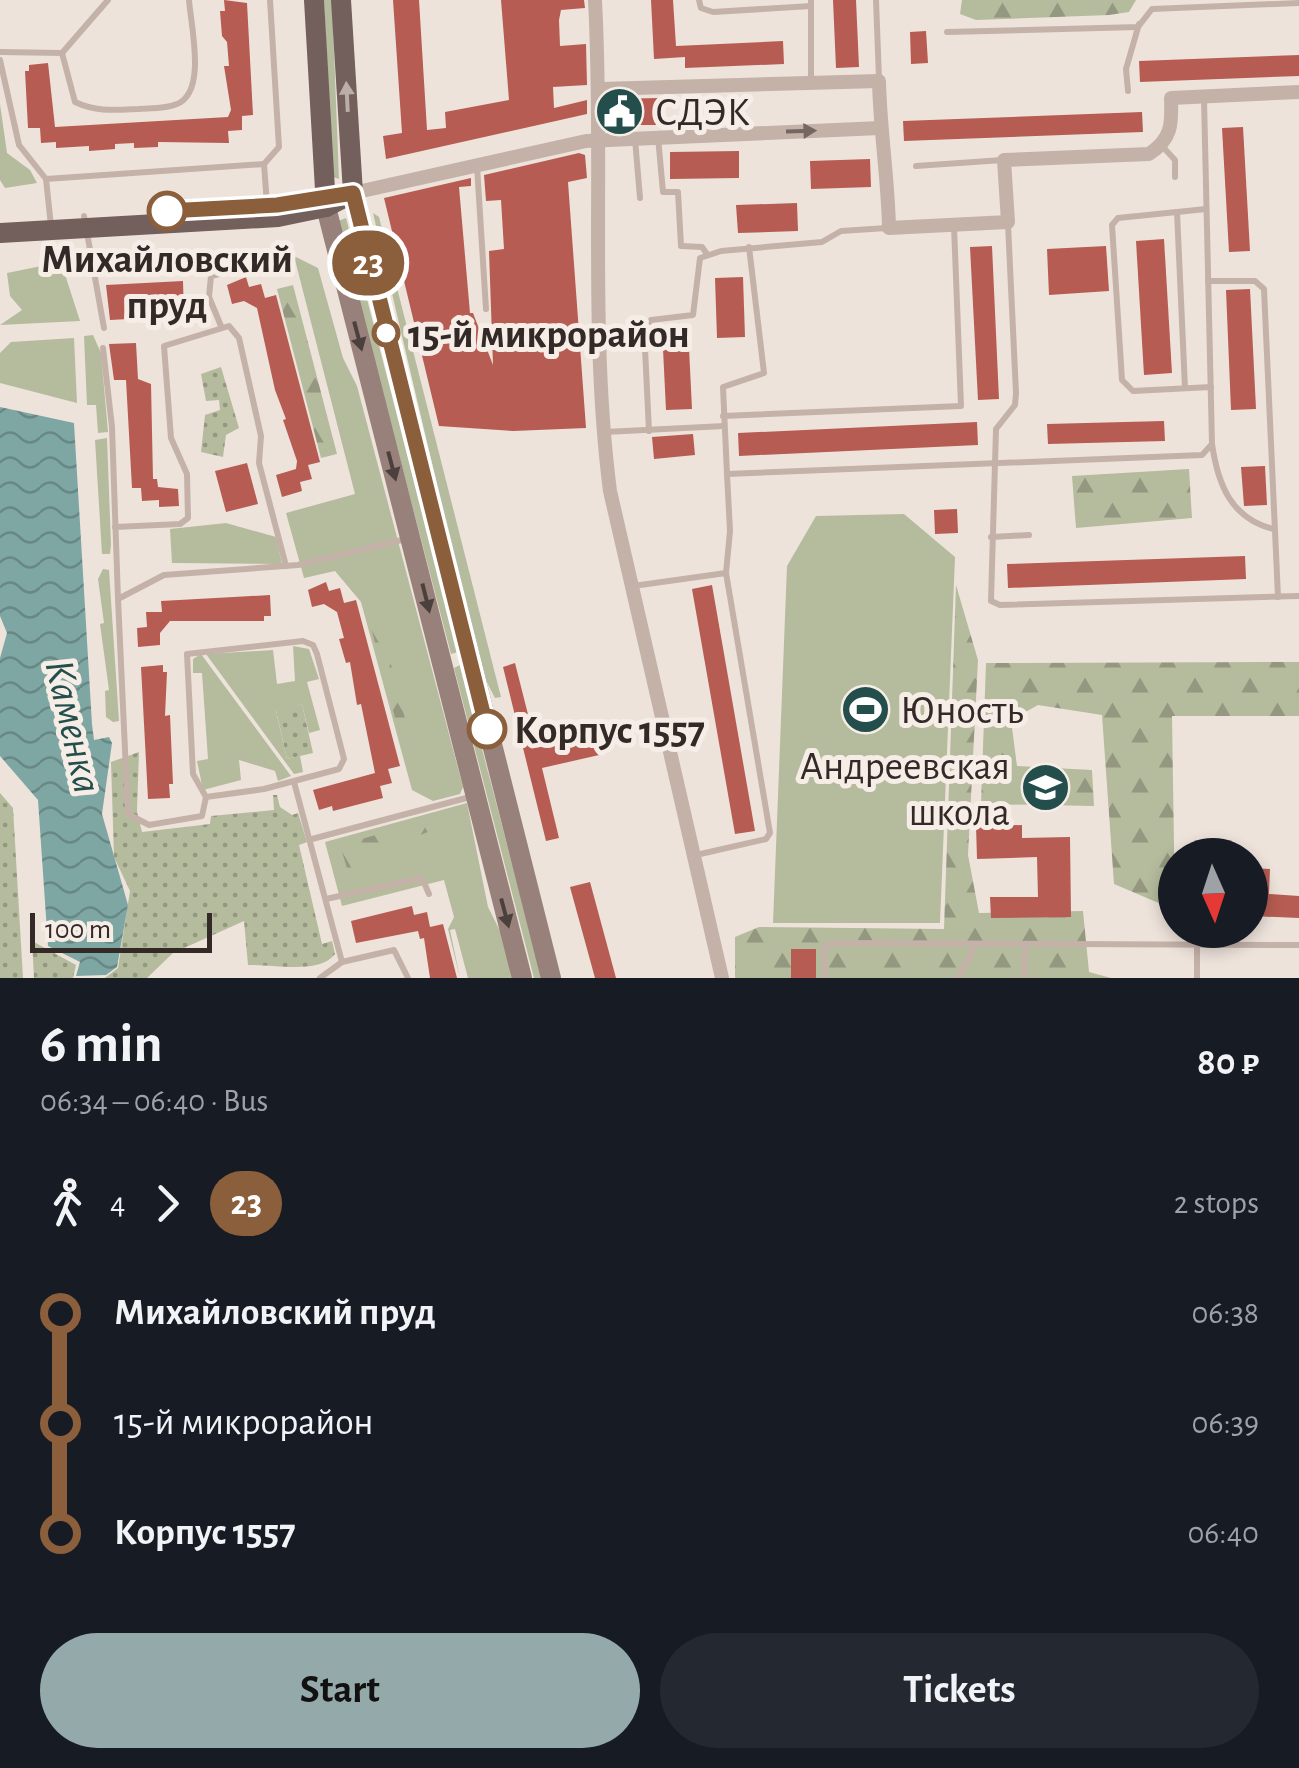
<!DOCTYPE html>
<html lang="en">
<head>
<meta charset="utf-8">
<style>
	body { margin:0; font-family:"Alegreya Sans",sans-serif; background:#242831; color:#f1f3f6; height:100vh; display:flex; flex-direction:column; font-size:38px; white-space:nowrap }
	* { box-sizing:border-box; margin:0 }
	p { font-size:32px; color:#9ea1a6 }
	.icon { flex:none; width:55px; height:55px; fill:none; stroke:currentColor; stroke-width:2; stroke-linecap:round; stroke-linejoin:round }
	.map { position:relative; height:978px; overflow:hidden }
	.sheet { display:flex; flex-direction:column; background:#171b24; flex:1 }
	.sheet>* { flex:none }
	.badge { padding:0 20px; border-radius:32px; font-size:35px; line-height:65px }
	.needle { width:65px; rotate:177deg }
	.buttons { position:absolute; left:1158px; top:838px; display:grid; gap:20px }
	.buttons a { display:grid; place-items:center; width:110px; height:110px; border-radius:50%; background:#171b24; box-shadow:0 5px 15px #0003; font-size:50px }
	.scale { position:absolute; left:30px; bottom:25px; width:182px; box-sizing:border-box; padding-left:10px; border:5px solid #332a28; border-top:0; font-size:28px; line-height:35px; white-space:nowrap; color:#332a28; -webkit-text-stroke:8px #f6ede7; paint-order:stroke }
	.map>.badge { position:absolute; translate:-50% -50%; box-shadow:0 0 0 5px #fff }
	.legs { display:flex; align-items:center; gap:15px; height:110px; padding:0 40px; font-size:32px }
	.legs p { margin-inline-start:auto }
	.overview { display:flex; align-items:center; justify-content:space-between; height:170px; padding:0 40px }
	h1 { font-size:55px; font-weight:600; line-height:75px }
	.primary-button { display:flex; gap:20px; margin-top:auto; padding:20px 40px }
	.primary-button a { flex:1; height:115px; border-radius:60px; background:#94a9a9; color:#111; font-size:40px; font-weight:600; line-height:115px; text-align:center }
	.primary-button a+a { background:#242831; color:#f1f3f6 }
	ul { padding:0 40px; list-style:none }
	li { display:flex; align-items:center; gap:35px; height:110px; font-size:38px }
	li i { display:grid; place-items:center; width:15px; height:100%; margin:0 12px; background:currentColor }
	li i::after { content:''; width:25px; height:25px; margin:-12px; border:8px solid; border-radius:50%; background:#171b24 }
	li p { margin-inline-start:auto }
	li:first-child i { background:linear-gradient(#0000 50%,currentColor 0) }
	li:last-child i { background:linear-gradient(currentColor 50%,#0000 0) }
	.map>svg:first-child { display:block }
	.grass { fill:#b5bb9d }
	.forest { fill:url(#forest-firs) }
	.park { fill:url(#park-dots) }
	.water { fill:url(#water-waves) }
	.building { fill:#b65c52 }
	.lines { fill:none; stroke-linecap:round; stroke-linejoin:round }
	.service { stroke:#c4b2a9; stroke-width:6 }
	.minor { stroke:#c4b2a9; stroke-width:14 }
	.secondary { stroke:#98817b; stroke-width:20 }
	.primary { stroke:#735f5b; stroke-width:20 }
	.oneway { fill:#bbada8 }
	.oneway2 { fill:#746762 }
	.oneway3 { fill:#4c403d }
	.line-1-casing { stroke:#fff; stroke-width:22 }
	.line-1 { stroke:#8b5e3c; stroke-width:15 }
	.stop-1-dot { fill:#fff; stroke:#8b5e3c; stroke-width:5 }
	.labels { text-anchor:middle; stroke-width:10; stroke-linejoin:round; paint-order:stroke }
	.poi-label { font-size:40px; fill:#332a28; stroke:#f6ede7; text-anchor:start }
	.stop-label { font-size:40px; font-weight:bold; fill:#332a28; stroke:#f6ede7; text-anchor:start }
	.water-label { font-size:42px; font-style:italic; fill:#234e4b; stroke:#f6ede7 }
</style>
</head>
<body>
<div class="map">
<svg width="1299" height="978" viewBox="0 0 1299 978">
	<defs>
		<pattern id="forest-firs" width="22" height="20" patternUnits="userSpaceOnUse" patternTransform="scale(2.5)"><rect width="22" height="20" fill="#b5bb9d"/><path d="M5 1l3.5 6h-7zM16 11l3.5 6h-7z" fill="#949880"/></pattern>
		<pattern id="park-dots" width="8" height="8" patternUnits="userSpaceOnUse" patternTransform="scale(2.5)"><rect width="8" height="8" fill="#b5bb9d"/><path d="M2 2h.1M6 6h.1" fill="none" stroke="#949880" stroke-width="1.8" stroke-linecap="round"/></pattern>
		<pattern id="water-waves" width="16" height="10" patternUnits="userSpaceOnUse" patternTransform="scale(2.5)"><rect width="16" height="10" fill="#7ea7a3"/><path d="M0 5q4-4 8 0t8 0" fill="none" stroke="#688885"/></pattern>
	</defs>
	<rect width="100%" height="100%" fill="#eee3db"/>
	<g class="grass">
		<path d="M324 0H332L339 179 333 177Z"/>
		<path d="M0 104 7 153 30 170 37 183 5 188 0 180Z"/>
		<path d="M373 213 379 217 501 697 495 698 481 671Z"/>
		<path d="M346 218 458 652 451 654 338 221Z"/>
		<path d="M294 256 318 268 343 358 357 386 463 787 460 794 433 801 412 790 361 602 335 571 304 578 286 513 355 494Z"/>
		<path d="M61 262 80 321 0 325 22 310 10 296 7 273Z"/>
		<path d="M93 335 101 353 108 432 98 433 96 405H87L84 336Z"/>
		<path d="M74 338 77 403 0 383V353L11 342Z"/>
		<path d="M107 438 111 545 110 554H102L95 440Z"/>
		<path d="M904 514 955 557 940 923H773L787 566 816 516Z"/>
		<path d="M226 523 276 537 282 564 172 563 170 529Z"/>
		<path d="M103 569 109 570 119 721 113 722 106 717 105 691 109 690 100 624 104 623 98 579Z"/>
		<path d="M293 646 309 649 319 679 307 682 320 730 309 733 302 704 276 711 287 759 300 756 303 772 294 774 206 654 273 650 277 684 295 681Z"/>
		<path d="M201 654 291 776 278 781 275 771 239 760 241 780 203 790 197 761 208 759 202 673H193V659Z"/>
		<path d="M460 665 542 978H534L454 668Z"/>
		<path d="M467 803 488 907 502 935 513 978H468L455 929 450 930 460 978 448 929 454 917 444 880 342 906 325 842Z"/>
	</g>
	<g class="forest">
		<path d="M962 0H1136L1129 12 1109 15 976 20 960 14Z"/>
		<path d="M293 285 337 454 321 458 277 289Z"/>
		<path d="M1189 469 1192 518 1076 528 1072 476Z"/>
		<path d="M956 585 978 660 968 855 979 913 1083 911 1089 972 1111 978H735V937L759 927 944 929Z"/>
		<path d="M375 603 415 757 406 759 365 605Z"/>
		<path d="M1299 662V716H1172L1175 910 1114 884 1102 715 1038 705 1011 720 1017 766 1092 770 1094 806 981 804 986 663Z"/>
		<path d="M433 819 435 829 352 863 359 886 354 892 340 845Z"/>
	</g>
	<g class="park">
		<path d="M221 367 239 428 226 435 223 457 201 452 205 415 220 410 219 400 206 401 201 374Z"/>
		<path d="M302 704 313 753 287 759 276 710Z"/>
		<path d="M139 752 137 811 142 832 210 824 211 816 274 810 273 795H277L280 807 292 815 298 813 307 842 299 845 322 944 332 941 335 954C319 975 273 964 248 965L244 921 173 953 147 978H105L118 968 130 891 114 857 111 762Z"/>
		<path d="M0 793 13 808 23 978H0Z"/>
		<path d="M32 941 76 965 73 978H34Z"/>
	</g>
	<path class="water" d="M0 407 74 423 92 724 94 740 109 737 112 743 102 814 128 905 117 967 106 975 76 976 80 962 48 946 38 800 0 756V658L7 633 0 616Z"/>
	<g class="building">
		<path d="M224 0 247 3 253 115 242 116V130L228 131 229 143 158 142V147L134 148V143L115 144V149L89 151V146L56 148V142L41 143 40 128H28L25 71H29V65L48 63 55 127 228 117 231 110 224 66H229L227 42 222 36 220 11H225Z"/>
		<path d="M393 0H419L427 130 446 128 445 112 509 100 501 0H584L585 8 561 10 559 20 560 46 586 44 587 85 553 87 554 108 587 100V114L386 159 383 136 402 133Z"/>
		<path d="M651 0H673L676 46 783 41 784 64 685 68V57L654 59Z"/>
		<path d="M833 0H856L859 67 836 68Z"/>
		<path d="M926 31 928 63 911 64 910 32Z"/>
		<path d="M1299 55V76L1140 82 1139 61Z"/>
		<path d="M659 98 660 125H637L636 116 615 117 614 99Z"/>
		<path d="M1142 112 1143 132 904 141 903 121Z"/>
		<path d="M1243 127 1250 251 1229 252 1222 128Z"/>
		<path d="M739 151V178L670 179V152Z"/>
		<path d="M579 153 585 155 587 178 568 182 586 428 513 431 439 426 384 198 471 178V186L459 187 470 313H473L493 365 489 251 504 249 501 200 486 201 484 175Z"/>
		<path d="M870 159 871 187 811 189 810 161Z"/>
		<path d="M797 203 798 231 738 233 736 205Z"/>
		<path d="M1164 239 1172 373 1144 375 1136 241Z"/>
		<path d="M992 246 999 399 978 400 970 247Z"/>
		<path d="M1106 246 1109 291 1049 295 1047 249Z"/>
		<path d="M246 277 249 287 261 284 265 298 276 295 320 462 308 465 312 479 300 482 302 491 282 497 276 475 296 469 297 461 283 420 286 419 275 390 257 308 244 301 232 304 227 285Z"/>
		<path d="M743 277 745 337 717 338 715 278Z"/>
		<path d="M183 281 184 316 110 320 106 285Z"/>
		<path d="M1250 289 1256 409 1231 410 1226 290Z"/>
		<path d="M136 343 138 379 151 384 153 479H157L158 487 178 489 179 506 159 507V500L142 501 141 488H132L126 380H114L109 344Z"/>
		<path d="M689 348 692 409 666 410 663 349Z"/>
		<path d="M1164 421 1165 441 1048 444 1047 424Z"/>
		<path d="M977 422 978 445 739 456 738 433Z"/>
		<path d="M693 434 695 455 654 459 652 437Z"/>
		<path d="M247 463 258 504 226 512 215 471Z"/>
		<path d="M1265 466 1267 505 1244 506 1241 467Z"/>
		<path d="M957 509 958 533 935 534 934 510Z"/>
		<path d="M1245 556 1246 579 1008 588 1007 564Z"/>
		<path d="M326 582 329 591 340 588 344 603 356 600 400 766 388 769 392 783 380 786 383 798 333 811 332 806 319 810 313 790 375 773 361 704 357 705 350 662 346 663 339 639 344 638 337 612 324 604 312 607 308 590Z"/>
		<path d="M712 585 755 831 735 834 692 589Z"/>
		<path d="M270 595 271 616H264V621H170L160 633V645L138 647 137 628 147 627 146 612H162L161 601Z"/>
		<path d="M515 663 536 746 603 732 608 753 542 768 559 838 546 841 503 667Z"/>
		<path d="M163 665V672H167L165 716 170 715 173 784H169L170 798 148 799 141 667Z"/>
		<path d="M1022 825V838L1070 837 1071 917 991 918 990 897H1038L1037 857 977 859 976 826Z"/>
		<path d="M1250 868 1270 869 1269 894 1299 896V918L1250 916Z"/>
		<path d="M590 882 616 978H595L570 887Z"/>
		<path d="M412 906 414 915 427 912 430 927 443 924 457 978H430L424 938 420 939 418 931 356 943 351 921Z"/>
		<rect x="791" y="949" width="25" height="29"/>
	</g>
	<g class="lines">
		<g class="service">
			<path d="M699 0 701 8 713 12 811 6"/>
			<path d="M811 0V82"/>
			<path d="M876 0 879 79"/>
			<path d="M947 32 1138 27 1152 9 1299 3"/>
			<path d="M0 52 62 53 75 102C96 112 115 110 138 109 150 108 166 109 177 104 207 92 191 27 189 0"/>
			<path d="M62 53 108 0"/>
			<path d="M0 60 19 145 46 179 51 226"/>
			<path d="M1128 91 1126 69 1139 24"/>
			<path d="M658 137 663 192H678L681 246 702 247 707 254"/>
			<path d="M635 139 640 198"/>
			<path d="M1162 146 1175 160V177"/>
			<path d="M264 164 279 147 270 0"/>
			<path d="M477 166 486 309"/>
			<path d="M916 166 1003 160"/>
			<path d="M46 179 264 164 267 205"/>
			<path d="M1177 212 1118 218 1112 225 1122 380 1133 391 1211 387"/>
			<path d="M84 216 104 328"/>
			<path d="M1008 224 1016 393 1015 405 996 429 991 601 1000 605 1299 596"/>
			<path d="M749 247 764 373 723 387 727 474 1202 455 1212 444 1204 99"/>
			<path d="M97 273 147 271"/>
			<path d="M1208 281H1255L1264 289 1278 597"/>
			<path d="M221 326 209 297 211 276 252 266"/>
			<path d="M103 348 112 427 118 599"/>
			<path d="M1185 388 1177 212 1206 209"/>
			<path d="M723 416 961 406 954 226"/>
			<path d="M649 431 644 328 651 320 693 315 700 258 721 251 822 242 841 231 887 228"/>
			<path d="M605 432 724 426"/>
			<path d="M1212 444C1218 485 1231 518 1273 529"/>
			<path d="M115 527 180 524 188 518 187 474 171 438 164 346 229 326 239 338 261 436 259 463 286 566"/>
			<path d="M991 537 1029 535"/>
			<path d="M633 586 726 573"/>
			<path d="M303 641 313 645 317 654 344 759 339 769 264 789 206 797 193 774 187 654Z"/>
			<path d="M294 782 342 962 394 950 408 978"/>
			<path d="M206 797 202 816 149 825 128 814 118 599 164 575 298 565 406 539"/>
			<path d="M312 839 470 797"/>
			<path d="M696 855 766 839 770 833 726 573 730 531 727 474"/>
			<path d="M326 899 422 878 429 894"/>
			<path d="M320 978 342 962"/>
			<path d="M825 978 824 948 832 943 1299 945"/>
			<path d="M958 978 975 946"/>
			<path d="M1024 978 1025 944"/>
			<path d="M1197 978V944"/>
		</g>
		<g class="minor">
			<path d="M595 0C604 164 589 328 610 491L722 978"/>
			<path d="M600 89 879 81C880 130 888 178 889 228L1008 222 1004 160 1149 154C1172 139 1172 124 1171 98L1299 92"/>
			<path d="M353 193 586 141 880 128"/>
		</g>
		<g class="secondary">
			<path d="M353 193 551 978"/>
			<path d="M326 207 522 978"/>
		</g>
		<g class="primary">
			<path d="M314 0 326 207"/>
			<path d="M341 0 353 193"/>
			<path d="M0 233 278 217 326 207 353 193"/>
		</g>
	</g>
	<defs><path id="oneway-solid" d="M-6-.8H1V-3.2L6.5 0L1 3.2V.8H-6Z" transform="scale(2.5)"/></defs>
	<use class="oneway" href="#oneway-solid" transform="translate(347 97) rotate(-93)"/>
	<use class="oneway2" href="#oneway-solid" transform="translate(801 131) rotate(-2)"/>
	<g class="oneway3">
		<use href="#oneway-solid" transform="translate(358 336) rotate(75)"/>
		<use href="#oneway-solid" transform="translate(392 466) rotate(75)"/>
		<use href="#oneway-solid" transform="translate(426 598) rotate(76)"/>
		<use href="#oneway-solid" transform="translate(505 913) rotate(75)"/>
	</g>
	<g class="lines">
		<defs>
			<path id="line-1" d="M167 211 277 205 353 193 487 729"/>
		</defs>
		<use href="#line-1" class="line-1-casing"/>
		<use href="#line-1" class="line-1"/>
	</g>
	<defs>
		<symbol id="civic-disc" viewBox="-11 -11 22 22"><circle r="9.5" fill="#234e4b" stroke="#f6ede7"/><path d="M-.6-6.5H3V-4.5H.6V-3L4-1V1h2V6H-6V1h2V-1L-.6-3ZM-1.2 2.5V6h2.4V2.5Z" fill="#fff"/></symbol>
		<symbol id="stadium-disc" viewBox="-11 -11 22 22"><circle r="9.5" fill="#234e4b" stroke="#f6ede7"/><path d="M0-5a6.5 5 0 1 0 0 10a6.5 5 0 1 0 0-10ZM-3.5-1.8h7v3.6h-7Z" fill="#fff"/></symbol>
		<symbol id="school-disc" viewBox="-11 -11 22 22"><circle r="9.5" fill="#234e4b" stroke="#f6ede7"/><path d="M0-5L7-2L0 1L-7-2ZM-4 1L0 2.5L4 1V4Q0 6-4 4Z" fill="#fff"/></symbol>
	</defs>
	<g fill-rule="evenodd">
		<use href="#civic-disc" x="592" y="84" width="55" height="55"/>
		<use href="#stadium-disc" x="838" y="682" width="55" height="55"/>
		<use href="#school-disc" x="1018" y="760" width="55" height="55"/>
	</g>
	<g class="stop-1-dot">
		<circle cx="167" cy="211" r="18"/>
		<circle cx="386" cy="333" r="12"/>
		<circle cx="487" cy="729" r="18"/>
	</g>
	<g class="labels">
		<g class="poi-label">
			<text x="655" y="125">СДЭК</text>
			<text x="900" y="723">Юность</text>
			<text x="1010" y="779" text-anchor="end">Андреевская<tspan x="1010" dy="46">школа</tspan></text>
		</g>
		<g class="stop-label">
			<text x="167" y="272" text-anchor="middle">Михайловский<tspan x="167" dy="46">пруд</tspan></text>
			<text x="408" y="347">15-й микрорайон</text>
			<text x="514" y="743">Корпус 1557</text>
		</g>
		<g class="water-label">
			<text transform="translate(75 726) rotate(77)" y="15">Каменка</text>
		</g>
	</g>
</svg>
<div class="buttons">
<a><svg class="needle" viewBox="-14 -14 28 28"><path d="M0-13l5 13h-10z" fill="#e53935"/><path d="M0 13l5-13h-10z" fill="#9ea1a6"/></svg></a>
</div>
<div class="scale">100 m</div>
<b class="badge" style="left:368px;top:263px;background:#8b5e3c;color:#fff">23</b>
</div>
<section class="sheet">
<div class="overview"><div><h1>6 min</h1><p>06:34 – 06:40 · Bus</p></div><b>80 ₽</b></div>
<div class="legs"><svg class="icon" aria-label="walk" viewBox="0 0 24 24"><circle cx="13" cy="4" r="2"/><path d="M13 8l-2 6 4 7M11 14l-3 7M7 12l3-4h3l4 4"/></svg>4<svg class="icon" aria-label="forward" viewBox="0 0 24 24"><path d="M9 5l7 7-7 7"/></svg><b class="badge" style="background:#8b5e3c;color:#fff">23</b><p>2 stops</p></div>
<ul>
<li><i style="color:#8b5e3c"></i><b>Михайловский пруд</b><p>06:38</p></li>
<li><i style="color:#8b5e3c"></i><span>15-й микрорайон</span><p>06:39</p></li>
<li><i style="color:#8b5e3c"></i><b>Корпус 1557</b><p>06:40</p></li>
</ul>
<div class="primary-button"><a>Start</a><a>Tickets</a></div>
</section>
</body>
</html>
